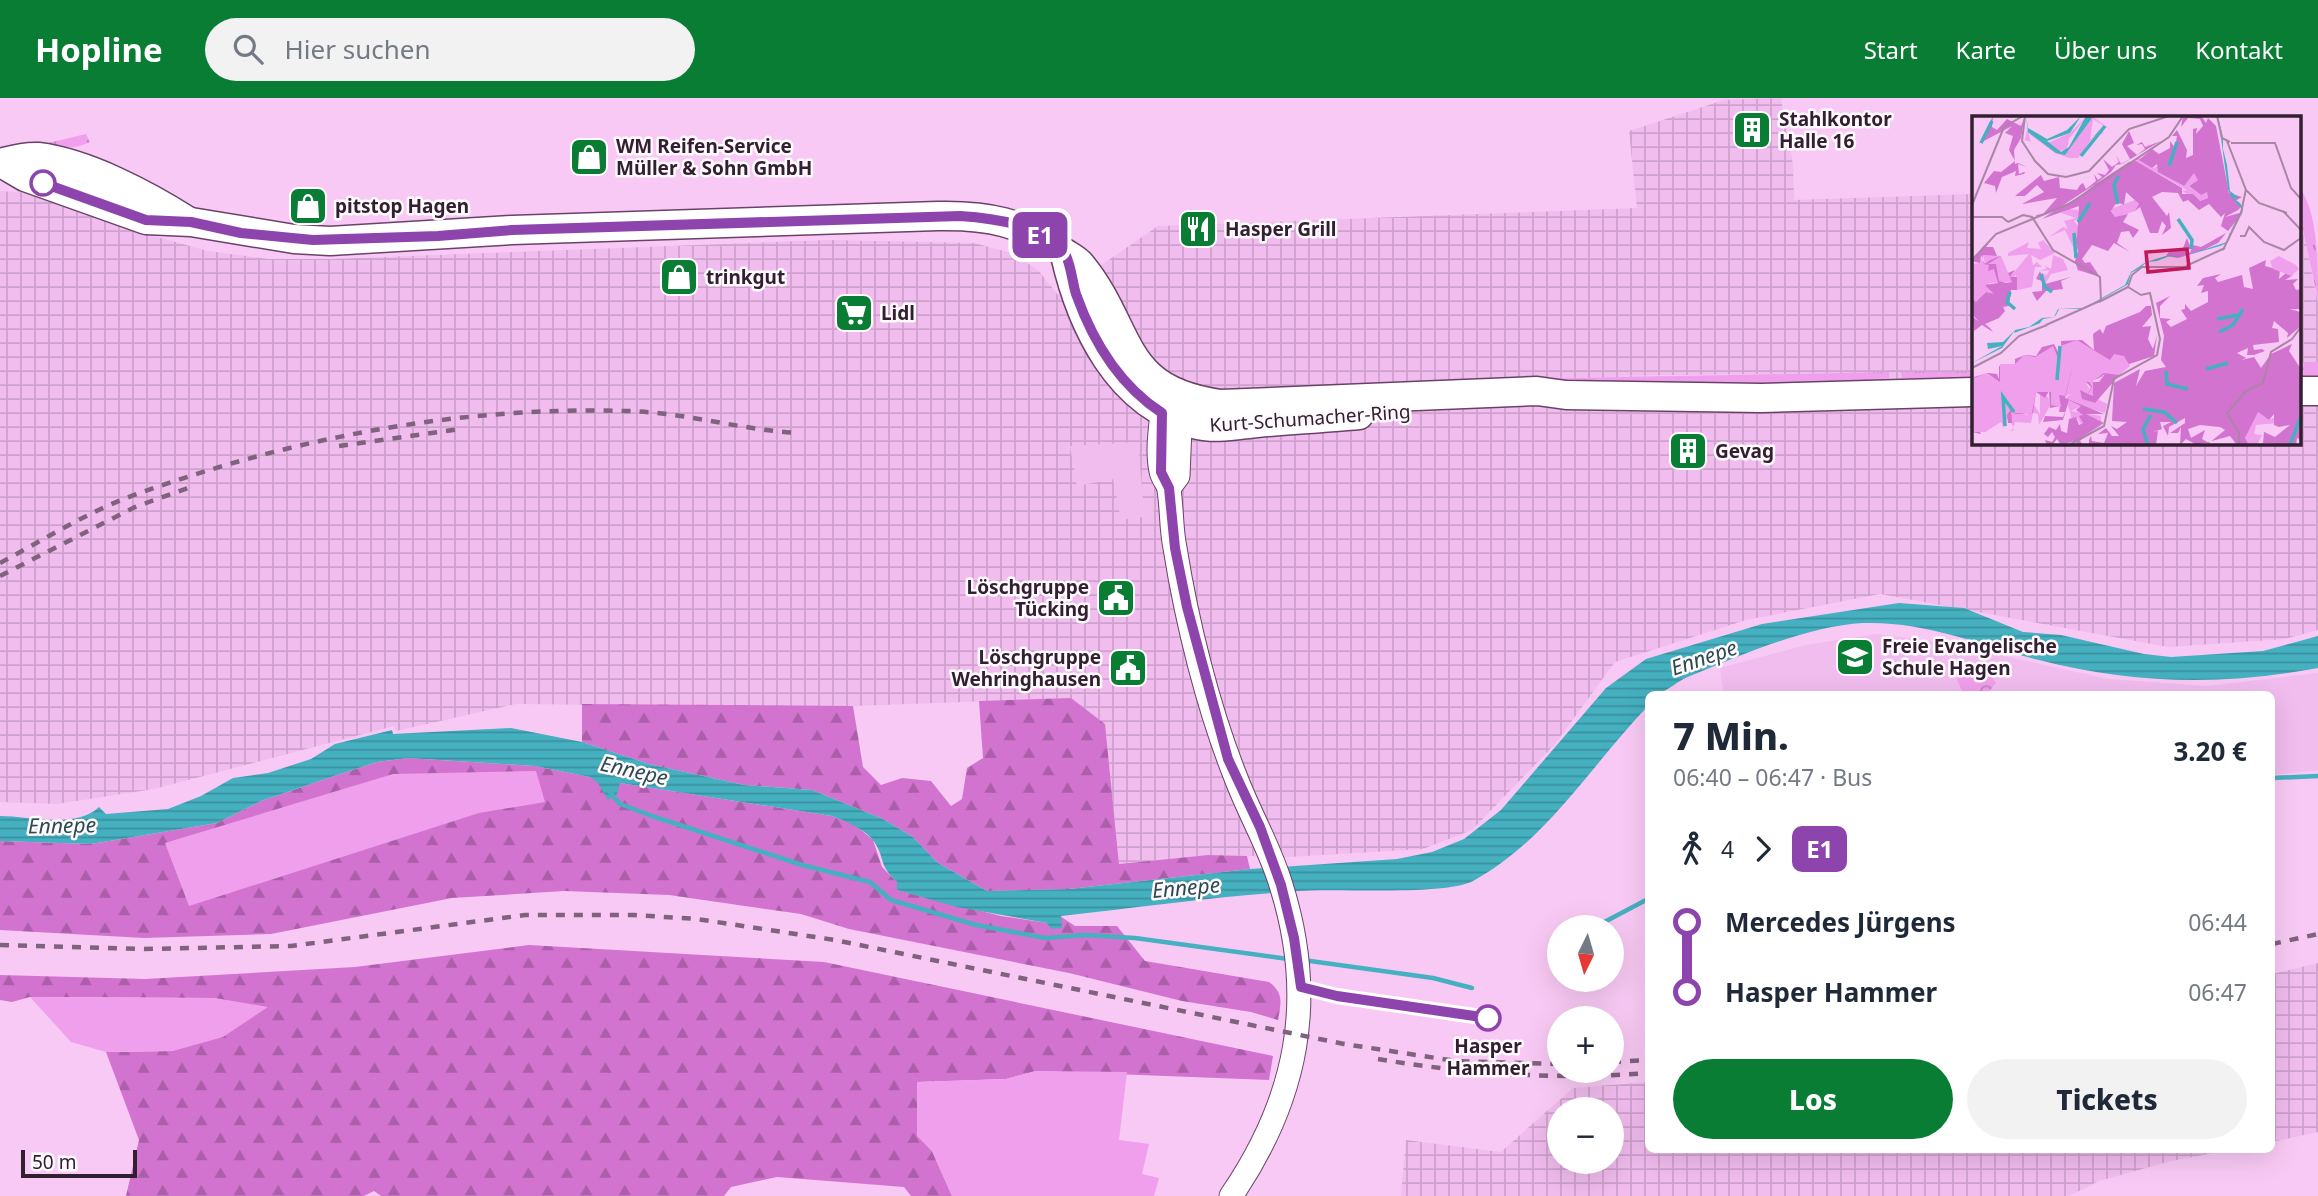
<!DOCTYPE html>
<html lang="de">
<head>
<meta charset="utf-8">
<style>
	body { margin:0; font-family:"Noto Sans",sans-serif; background:#f2f2f3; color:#1f2937; height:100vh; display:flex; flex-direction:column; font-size:26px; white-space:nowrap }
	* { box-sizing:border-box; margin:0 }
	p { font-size:23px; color:#747a83 }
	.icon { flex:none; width:38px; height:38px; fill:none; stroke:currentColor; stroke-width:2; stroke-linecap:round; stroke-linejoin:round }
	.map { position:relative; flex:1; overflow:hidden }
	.side { position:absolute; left:1645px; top:593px; width:630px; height:462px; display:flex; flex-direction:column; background:#fff; border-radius:10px; box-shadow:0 7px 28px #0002 }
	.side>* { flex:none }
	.badge { padding:0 14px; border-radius:10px; font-size:24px; line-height:46px }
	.needle { width:46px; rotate:185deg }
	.controls { position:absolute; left:1547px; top:817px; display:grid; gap:14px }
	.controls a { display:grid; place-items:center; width:77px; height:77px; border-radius:50%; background:#fff; box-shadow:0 7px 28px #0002; font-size:35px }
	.scale { position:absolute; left:21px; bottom:18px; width:116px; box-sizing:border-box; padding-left:7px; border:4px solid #322031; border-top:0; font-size:19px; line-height:24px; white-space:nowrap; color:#322031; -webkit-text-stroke:5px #fffafe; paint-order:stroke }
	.map>.badge { position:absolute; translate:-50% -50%; box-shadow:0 0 0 4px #fff }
	.legs { display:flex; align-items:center; gap:10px; height:77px; padding:0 28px; font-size:23px }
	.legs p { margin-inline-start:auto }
	.summary { display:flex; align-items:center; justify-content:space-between; height:119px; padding:0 28px }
	h1 { font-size:38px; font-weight:800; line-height:52px }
	.button { display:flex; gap:14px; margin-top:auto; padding:14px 28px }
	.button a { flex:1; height:80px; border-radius:42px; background:#0a7d34; color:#fff; font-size:28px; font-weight:800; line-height:80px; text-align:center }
	.button a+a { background:#f2f2f3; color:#1f2937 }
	ul { padding:0 28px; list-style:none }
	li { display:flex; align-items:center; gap:24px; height:70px; font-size:26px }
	li i { display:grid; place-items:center; width:10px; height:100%; margin:0 9px; background:currentColor }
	li i::after { content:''; width:18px; height:18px; margin:-9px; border:5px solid; border-radius:50%; background:#fff }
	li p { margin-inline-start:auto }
	li:first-child i { background:linear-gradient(#0000 50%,currentColor 0) }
	li:last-child i { background:linear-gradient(currentColor 50%,#0000 0) }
	header { display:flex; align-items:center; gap:42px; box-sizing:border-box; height:98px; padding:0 35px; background:#0a7d34; color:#fff }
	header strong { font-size:33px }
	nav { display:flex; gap:38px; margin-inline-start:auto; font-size:24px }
	.search { width:490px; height:63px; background:#f2f2f3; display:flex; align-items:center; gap:18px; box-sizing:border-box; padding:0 24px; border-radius:38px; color:#747a83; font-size:26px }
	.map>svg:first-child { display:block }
	.built { fill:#f1bcee }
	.industrial { fill:url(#industrial-grid); fill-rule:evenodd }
	.grass { fill:url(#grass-tufts) }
	.forest { fill:url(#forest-firs) }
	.park { fill:url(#park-crowns) }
	.garden { fill:#f09fec }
	.water { fill:url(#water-rules) }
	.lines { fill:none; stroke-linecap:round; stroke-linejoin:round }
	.stream { stroke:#45b0c0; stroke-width:4.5 }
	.tertiary-casing { stroke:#6a4268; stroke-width:25 }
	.primary-casing { stroke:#6a4268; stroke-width:31 }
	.tertiary { stroke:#fff; stroke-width:23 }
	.primary { stroke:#fff; stroke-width:28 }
	.rail { stroke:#7f627d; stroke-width:4.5; stroke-dasharray:9 9; stroke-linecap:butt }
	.line-1-casing { stroke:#fff; stroke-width:16 }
	.line-1 { stroke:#8e44ad; stroke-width:10 }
	.stop-1-dot { fill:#fff; stroke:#8e44ad; stroke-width:3.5 }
	.labels { text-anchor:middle; stroke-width:5; stroke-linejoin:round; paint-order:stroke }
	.poi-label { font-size:19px; font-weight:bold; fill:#322031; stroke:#fffafe; text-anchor:start }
	.street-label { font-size:19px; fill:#322031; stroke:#fffafe }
	.stop-label { font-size:19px; font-weight:bold; fill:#322031; stroke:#fffafe }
	.water-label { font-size:21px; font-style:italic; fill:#2b4b50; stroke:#fffafe }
	.inset-river { fill:none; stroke:#45b0c0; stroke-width:3.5 }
	.inset-road { fill:none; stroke:#a985a6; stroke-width:2 }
	.view { fill:#c2185b; fill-opacity:0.15; stroke:#c2185b; stroke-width:3.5 }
	.inset-edge { fill:none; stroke:#322031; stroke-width:3.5 }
</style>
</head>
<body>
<header>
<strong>Hopline</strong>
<div class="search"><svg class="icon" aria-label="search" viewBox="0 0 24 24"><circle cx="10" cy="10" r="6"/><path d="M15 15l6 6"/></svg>Hier suchen</div>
<nav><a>Start</a><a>Karte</a><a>Über uns</a><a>Kontakt</a></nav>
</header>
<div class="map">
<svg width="2318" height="1098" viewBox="0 0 2318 1098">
	<defs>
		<pattern id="industrial-grid" width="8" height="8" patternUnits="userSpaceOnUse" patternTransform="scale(1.75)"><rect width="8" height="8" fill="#f1bcee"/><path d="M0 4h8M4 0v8" fill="none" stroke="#cfa1cd"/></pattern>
		<pattern id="grass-tufts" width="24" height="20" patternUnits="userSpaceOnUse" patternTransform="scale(1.75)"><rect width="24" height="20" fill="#f09fec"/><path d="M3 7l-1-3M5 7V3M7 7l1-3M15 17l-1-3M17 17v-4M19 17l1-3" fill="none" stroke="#c381c0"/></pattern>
		<pattern id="forest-firs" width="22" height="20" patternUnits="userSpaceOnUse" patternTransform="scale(1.75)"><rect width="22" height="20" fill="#d273cf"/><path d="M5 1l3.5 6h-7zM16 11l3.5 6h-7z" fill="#ab5ea9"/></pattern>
		<pattern id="park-crowns" width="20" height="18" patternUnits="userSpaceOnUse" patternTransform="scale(1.75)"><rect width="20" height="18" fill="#f09fec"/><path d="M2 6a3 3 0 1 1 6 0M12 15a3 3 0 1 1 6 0" fill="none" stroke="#c381c0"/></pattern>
		<pattern id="water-rules" width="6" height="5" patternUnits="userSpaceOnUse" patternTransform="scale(1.75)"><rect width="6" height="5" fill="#45b0c0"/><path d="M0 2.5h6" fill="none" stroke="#3a8f9d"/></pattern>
	</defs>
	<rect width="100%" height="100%" fill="#f8c9f4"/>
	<g class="built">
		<path d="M1138 343 1144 402 1152 401 1154 417 1121 422 1077 388 1070 348Z"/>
		<path d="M1877 536 1945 545 2108 581 2207 588 2318 575V672L2272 677V597H1724L1720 570 1806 547Z"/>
	</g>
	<g class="industrial">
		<path d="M1781 0 1793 67 1794 102 1973 96V274H1902V280H1973V345H2299V309L2318 308V532L2285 541 2168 549 1880 496 1746 522 1615 564 1555 646 1472 732 1423 751 1288 759 1208 757 1119 766 1105 626 1071 600 827 609 516 606 396 633 394 628 154 691 57 706 0 704V93L36 95 157 139 208 153 269 161H331L828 142 974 145 1012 155 1038 172 1058 197 1158 128 1637 110 1629 33 1724 2ZM1852 275 1888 280 1605 278ZM1138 344 1143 402 1152 401 1154 417 1121 422 1113 381 1077 388 1070 348Z"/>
		<path d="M2299 115 2318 204V264H2299Z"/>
		<path d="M2318 865V1034L2272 1044V876Z"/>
		<path d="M1648 984V1052H2229L2171 1063 2099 1083 2069 1098H1401L1406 1042 1501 1054 1573 990ZM1559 1012H1612V1064H1559Z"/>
	</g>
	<g class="grass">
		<path d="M86 36 90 44C74 52 60 50 44 46Z"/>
		<path d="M2299 90C2318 111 2318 168 2318 201L2299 115Z"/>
		<path d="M2299 264H2318V284L2299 277Z"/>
		<path d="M1889 274V280L1750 292 1524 281Z"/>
		<path d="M1901 274H1973V280H1902Z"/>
	</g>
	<g class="forest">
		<path d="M1071 600 1105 626 1119 766 1208 757 1247 758 1250 771 1069 791 987 793 938 765 913 739 883 721 812 692 744 687 649 666 582 644V606L853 608 863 669 881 687 902 680 931 683 951 708 962 701 967 670 983 660 979 603Z"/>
		<path d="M408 660 535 668 590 679 616 691 620 685 832 718 855 727 873 742 882 769 897 784V792L1001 818 1048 825 1060 818 1075 828H1117L1145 863 1269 884C1284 895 1281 905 1278 922L1251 914 1182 903 1069 875 849 831 801 816 669 797 564 793 452 800 271 836 144 840 0 832V743L91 746 217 725 261 703 337 677 377 664Z"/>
		<path d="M529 847 824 864 1273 958 1269 982 1036 973 1006 981 917 984V1037L932 1053 952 1098H911L904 1089 777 1079 731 1089 724 1098H381L374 1093 364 1098H126L139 1042 106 954 173 953 215 900 30 899 12 904 0 902V877L145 881 355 869Z"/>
	</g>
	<path class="park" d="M1963 565 1985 570 1996 585 1986 597 1963 596 1957 581Z"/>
	<g class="garden">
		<path d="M536 673 545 704 479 715 189 808 165 745 393 676Z"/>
		<path d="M30 899 215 900 268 909 223 939 173 953 106 954 71 944Z"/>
		<path d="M1036 973 1127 974 1119 1042 1149 1046 1142 1076 1159 1080 1154 1098H952L932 1053 917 1038V984L1006 981Z"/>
	</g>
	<path class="water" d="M1899 505 1964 510 2023 534 2061 537 2144 556 2171 559 2263 553 2318 538V570C2224 588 2132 586 2039 562 1980 547 1926 523 1863 525 1807 528 1742 557 1690 578 1674 584 1666 597 1648 597V608C1591 667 1548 742 1473 783 1444 798 1337 790 1299 793 1219 798 1140 809 1061 818L1062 830 1051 831 1047 825 957 809 897 792V784C878 766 886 763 875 745 866 731 847 724 832 718L620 685 617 696 608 702 598 685 590 679 535 668 408 660 377 664 337 677 261 703 217 725 91 746 0 743V718C29 718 76 731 99 709L106 716 168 711 201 698 233 680 268 675 311 661 335 646 392 632 393 636 511 630 582 644 649 666 744 687 812 692 883 721 913 739 938 765 987 793 1069 791 1250 771 1397 761 1432 754 1464 741 1501 712 1606 590 1646 561 1762 526Z"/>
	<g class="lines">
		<g class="stream">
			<path d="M2272 680 2318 678"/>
			<path d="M610 694 620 706 652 718 802 767 870 784 891 802 976 827 1045 840 1085 837 1135 840 1288 861"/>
			<path d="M1593 830 1648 801"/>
			<path d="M1303 862 1433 880 1472 890"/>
		</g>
		<defs>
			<g id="tertiary">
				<path d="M1174 305 1162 315C1160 334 1157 355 1161 373 1162 380 1168 385 1169 392 1172 411 1171 431 1175 450 1187 525 1208 610 1236 680 1250 717 1270 750 1281 787 1317 901 1298 1000 1231 1098"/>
				<path d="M1169 390 1178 378 1181 305"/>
			</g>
			<g id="primary">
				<path d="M0 65C12 62 25 58 38 59 87 65 147 97 188 123"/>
				<path d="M1 65 25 79 146 122 191 124 294 141 330 143 512 132 938 118C989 117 1022 124 1063 154 1069 158 1076 161 1081 167 1134 232 1117 292 1221 306L1537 293 1566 297 1761 300 1973 294"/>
				<path d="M1065 157C1081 227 1118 307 1194 326 1215 332 1237 327 1257 325 1291 322 1325 320 1359 317"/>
				<path d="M2299 293H2318"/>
			</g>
		</defs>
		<use href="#tertiary" class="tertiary-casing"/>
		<use href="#primary" class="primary-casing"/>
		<use href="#tertiary" class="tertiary"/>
		<use href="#primary" class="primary"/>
		<g class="rail">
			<path d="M339 348 460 331"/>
			<path d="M0 465C45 441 89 413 137 396 293 340 459 308 626 313 684 314 740 332 799 335"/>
			<path d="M0 478 135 409 191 389"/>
			<path d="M2272 846 2318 836"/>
			<path d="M0 847 144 851 291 848 525 817H634L697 821 835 842 1344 946 1456 963 1559 966"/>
			<path d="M1378 961C1467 976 1558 982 1648 975"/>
			<path d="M1612 964 1648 962"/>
		</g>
	</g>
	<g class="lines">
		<defs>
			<path id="line-1" d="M43 85 146 122 191 124 241 135 313 142 438 138 512 132 960 118C991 120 1045 127 1064 154 1071 164 1072 184 1076 196 1093 244 1119 287 1162 315L1161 374 1169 390 1175 450 1187 509 1228 661 1260 729 1281 787 1294 840 1301 889 1337 898 1488 920"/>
		</defs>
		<use href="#line-1" class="line-1-casing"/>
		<use href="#line-1" class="line-1"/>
	</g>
	<defs>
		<symbol id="building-square" viewBox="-11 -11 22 22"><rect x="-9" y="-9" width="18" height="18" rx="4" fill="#0a7d34" stroke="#fffafe"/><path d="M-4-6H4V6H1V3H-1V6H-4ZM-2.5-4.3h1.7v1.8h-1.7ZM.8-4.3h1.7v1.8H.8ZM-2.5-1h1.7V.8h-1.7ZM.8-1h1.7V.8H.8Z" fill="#fff"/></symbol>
		<symbol id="shop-square" viewBox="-11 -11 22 22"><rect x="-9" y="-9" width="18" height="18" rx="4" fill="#0a7d34" stroke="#fffafe"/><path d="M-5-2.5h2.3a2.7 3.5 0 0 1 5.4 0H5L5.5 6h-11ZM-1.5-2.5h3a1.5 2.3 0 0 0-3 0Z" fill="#fff"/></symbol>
		<symbol id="restaurant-square" viewBox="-11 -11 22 22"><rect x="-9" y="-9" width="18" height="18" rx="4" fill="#0a7d34" stroke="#fffafe"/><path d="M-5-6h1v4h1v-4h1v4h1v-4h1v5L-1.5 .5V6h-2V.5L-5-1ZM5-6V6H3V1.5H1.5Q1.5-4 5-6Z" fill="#fff"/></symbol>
		<symbol id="supermarket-square" viewBox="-11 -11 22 22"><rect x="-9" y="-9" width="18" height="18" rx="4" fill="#0a7d34" stroke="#fffafe"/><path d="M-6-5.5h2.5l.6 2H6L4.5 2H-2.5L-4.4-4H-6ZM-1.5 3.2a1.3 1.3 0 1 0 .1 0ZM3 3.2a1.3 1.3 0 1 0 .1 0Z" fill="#fff"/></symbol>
		<symbol id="civic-square" viewBox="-11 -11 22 22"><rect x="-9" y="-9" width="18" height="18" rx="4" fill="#0a7d34" stroke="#fffafe"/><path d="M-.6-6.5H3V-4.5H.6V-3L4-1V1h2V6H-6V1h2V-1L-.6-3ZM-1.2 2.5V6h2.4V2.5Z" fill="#fff"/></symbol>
		<symbol id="school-square" viewBox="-11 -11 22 22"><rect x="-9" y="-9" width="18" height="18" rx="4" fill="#0a7d34" stroke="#fffafe"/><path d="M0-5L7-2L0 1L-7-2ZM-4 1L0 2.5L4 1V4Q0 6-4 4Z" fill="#fff"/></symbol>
	</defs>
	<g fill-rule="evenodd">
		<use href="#building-square" x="1730" y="10" width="44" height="44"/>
		<use href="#shop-square" x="567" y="37" width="44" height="44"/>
		<use href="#shop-square" x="286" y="86" width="44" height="44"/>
		<use href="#restaurant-square" x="1176" y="109" width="44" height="44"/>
		<use href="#shop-square" x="657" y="157" width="44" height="44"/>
		<use href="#supermarket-square" x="832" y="193" width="44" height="44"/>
		<use href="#building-square" x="1666" y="331" width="44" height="44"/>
		<use href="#civic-square" x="1094" y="478" width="44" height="44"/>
		<use href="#school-square" x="1833" y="537" width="44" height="44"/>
		<use href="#civic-square" x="1106" y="548" width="44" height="44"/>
	</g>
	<g class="stop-1-dot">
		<circle cx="43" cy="85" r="12"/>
		<circle cx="1488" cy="920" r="12"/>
	</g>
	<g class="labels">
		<g class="poi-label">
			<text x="1779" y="28">Stahlkontor<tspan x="1779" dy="22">Halle 16</tspan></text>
			<text x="616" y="55">WM Reifen-Service<tspan x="616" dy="22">Müller &amp; Sohn GmbH</tspan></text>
			<text x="335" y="115">pitstop Hagen</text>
			<text x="1225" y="138">Hasper Grill</text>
			<text x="706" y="186">trinkgut</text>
			<text x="881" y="222">Lidl</text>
			<text x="1715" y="360">Gevag</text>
			<text x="1089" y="496" text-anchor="end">Löschgruppe<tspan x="1089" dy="22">Tücking</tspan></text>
			<text x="1882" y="555">Freie Evangelische<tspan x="1882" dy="22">Schule Hagen</tspan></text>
			<text x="1101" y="566" text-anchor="end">Löschgruppe<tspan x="1101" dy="22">Wehringhausen</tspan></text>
		</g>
		<g class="street-label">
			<text transform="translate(1310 320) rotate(-4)" y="7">Kurt-Schumacher-Ring</text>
		</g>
		<g class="stop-label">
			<text x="1488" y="955">Hasper<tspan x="1488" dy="22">Hammer</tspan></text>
		</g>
		<g class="water-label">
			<text transform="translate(1704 560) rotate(-19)" y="7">Ennepe</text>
			<text transform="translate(634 673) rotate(13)" y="7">Ennepe</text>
			<text transform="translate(62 728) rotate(-1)" y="7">Ennepe</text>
			<text transform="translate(1186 790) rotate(-5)" y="7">Ennepe</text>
		</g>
	</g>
	<g transform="translate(1972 18)">
		<rect width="329" height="329" fill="#f8c9f4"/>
		<path d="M120 0 140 15 121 3 118 24 127 14 132 17 122 20 106 42H97L83 37 56 17 59 26 53 24 55 14 83 36 92 38ZM114 1 97 23 95 33 86 36 76 27 98 17ZM167 41 180 52 188 50 187 56 211 70 218 57 211 60 208 53H224L226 64 216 70 229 79 235 75 236 82 227 85 210 75 215 74 164 45ZM163 84 167 89 163 95 143 102 139 93ZM97 93 106 94 110 101 102 105 108 112 105 125 101 117V131L93 114 77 121 91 111 96 113 92 105 104 102 89 97ZM71 124 83 137 68 144 59 139 61 149 65 146 70 151H63L60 171 45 174 44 158 39 166 16 167 25 181 14 176 1 191 0 148 8 147 7 141 13 148 11 139 29 140 38 161 57 138 36 140V137L57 126 55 132 69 133 66 127ZM81 139 91 143 96 154 79 158 73 168 69 157 75 159 77 154 68 155 75 152 72 149 79 153ZM100 253 132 260 114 267 119 276 111 283 122 287 124 282 135 288 133 297 109 290 99 295 129 300V309L126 303 115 306 110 298V309L105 302 100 304 94 282 99 278 94 280 93 273ZM68 277 76 281 78 290 67 309 66 298 61 297 59 307 43 306 41 315H39L42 311 35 302 31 312 29 301 38 293 55 299 62 289 68 298ZM286 296 297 304 303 301 305 307 284 309 282 318 290 319 285 329H277L273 323 280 303 275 298Z" fill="#f09fec"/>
		<path d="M21 0 20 11 25 14 35 3 49 10 53 0 49 22 42 34 43 48 46 47 55 51 46 48 47 58 52 56H53L52 58 43 60 44 55 30 61 24 77 23 70 12 67 22 55 29 56 43 45 37 34 41 20 33 17 40 10 8 27ZM211 0 230 1 234 7 236 2 244 10 257 77 270 81 263 85 269 91 266 94 253 101 271 96 256 115 249 110 253 97 249 101 237 88 227 94 216 84 211 86 206 77 190 76 180 81 195 100 197 96 199 112 190 119 194 110 190 105 186 117H178L168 91 163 95 167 88 154 76 152 89 145 86 139 95 143 101 156 98 151 106 167 114 161 122 157 115 149 116 145 127 158 136 142 127 136 135 120 129 110 143 113 147 118 146 128 161 106 154 107 158 103 145 106 135 101 116 105 123 107 90 70 103 157 46 164 45 210 72V78H221L228 85 236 82 235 76 229 79 217 70 226 64 222 57 212 70 186 56 185 48 180 52 167 44 180 33 187 38 198 32V25L203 32 205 20H200L205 14 215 34 214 42 221 39V13L225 12 224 18 231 10 228 3 216 2 209 11ZM157 15 162 27 155 30 165 39 173 33 170 28 164 29 170 26 173 31 189 25 150 48 144 49 139 56 104 83 74 98 65 101 64 99 71 98 85 82 50 88 72 76 65 69 53 80H43L69 59 72 65 87 61 88 72 105 74 108 69 111 67 114 73 124 65 122 58 126 64 130 61 125 57 133 59 137 54 131 43 140 51 147 46 144 39 149 48 158 43 150 28ZM254 117 246 127 229 135 206 142 194 140 198 134 211 132 215 122 219 133 213 134 218 137 221 129 229 131ZM20 121 14 131H21L25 140 11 139 10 143 13 148 18 144 29 140 16 148H24L27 165 34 167 40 166 36 157 43 154 38 161H45V174H39L37 190 31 191 33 195 27 202 13 208 18 212 21 216 10 209 2 215 0 200 7 206 0 198V182L4 186 14 176 22 178 13 169 26 167 22 153 16 155 17 149 12 148 9 139 8 147 0 145ZM294 144 293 150 308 154 307 163 314 157 321 159 313 164 326 163 321 168 324 174 329 173V193H318L328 196 329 210 315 222 316 217 302 205 300 212 306 213 307 226 281 229 282 234 290 233 293 235 282 239H275L276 232 265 237 274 242 269 244 287 240 282 241 289 252 299 238 320 228 317 235 329 253V324L325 322 324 329 291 327 292 316 303 321 318 309 307 311 302 309V298L297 304 286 296 273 322 277 329H265L258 320 225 329 214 323 208 329 209 311 206 317H198L213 307V302L197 311 196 320 191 310 199 306H188L190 313 181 316 186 315 184 329H117V324L119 320 120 325 132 327 136 317 126 318 134 312 140 320H147L139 310 145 313 155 306 140 305 142 267 168 253 164 270 173 255 194 251 189 244 192 220 184 187 198 180 188 190V202L199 203 194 206 199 211 215 203 209 194 213 193V188L219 195 236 186V175L229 177 232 169 225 170 231 162 249 158 243 162 246 166 270 159 272 171 281 173 277 152ZM228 309 248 311 253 314 237 327 230 323 233 314 219 322 216 313ZM68 155 73 168 99 161 89 165 91 173 74 175 65 185 60 176 70 175V165L64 163ZM174 190H179L180 199 170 211 179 210 176 223 181 233 185 219 182 240 157 248 123 287 110 283 108 274 116 278 119 271 114 266H127L133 258 125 263 111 257 101 260 104 256 100 253 93 282 132 298H114L132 307 112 320 108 325 111 329H103L106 324 89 329 85 323 81 328 75 329 73 324 80 326 83 321 80 316 76 321 72 318 77 311 84 314 88 308 89 315 95 317 97 303 104 301 107 309 111 307 107 300 111 299 104 294 109 290 97 284 91 304 71 306 73 300 91 301 93 296H87L88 290 78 292 77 275 73 282 64 276 61 297 43 298 39 293 40 307H36L35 298 13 316 6 312 9 318 0 316V299L4 302 5 296 0 294 2 261 16 257 25 258 27 263V250L43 248V243L53 239 64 240 70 231 82 228 90 244 89 225 110 224 122 234 121 218 128 213 131 218 134 210 168 196Z" fill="#d273cf" fill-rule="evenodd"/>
		<path d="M105 224 138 244 142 238 152 240 158 250 147 259 132 257 121 265V280L116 278 120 271 114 260H101L100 253 93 280 87 279 89 291 79 289V276H64L60 297H43L39 293 31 305 33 312 29 306 13 316H0L2 262 15 257 28 266V248H43L52 239 63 241 81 230 88 247V230Z" fill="#f09fec"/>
		<path d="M307 140 324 149 327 153 319 160 301 153 298 145Z" fill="#f09fec"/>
		<path d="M54 0 56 12 75 23 95 14 109 0 98 17 75 25 89 36 97 31 114 0 120 2 93 39 84 37 56 16ZM246 0 251 22V33L255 49 258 75 267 82H261L268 87 271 92 270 97 258 116V122L255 127 248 130 209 141H202L198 140 185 145 175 146 168 152 159 157 156 168 153 170 112 193H87L84 199 82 201 71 203 68 207 66 208 42 217 43 214 30 232 0 247 30 230 16 233 15 227 31 226 43 214 57 211 70 202 82 201 86 193 112 192 153 169 159 156 174 146 197 139 209 141 255 126 258 116 270 93 260 82 256 73Z" fill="#45b0c0"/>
		<path class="inset-river" d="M9 27 20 5M109 40 133 10M197 50 205 26M146 60 142 70 146 88M206 103 220 124 219 133M106 106 118 87M102 117 104 142M69 158 73 171 80 176M38 176 35 186 43 193M245 203 266 199M247 216 261 209 271 193M234 253 256 247M194 255 195 268 216 273M85 264 88 230M171 293 192 296 205 307M33 310 31 281 42 296M176 329 171 313 179 299M318 329 329 300"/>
		<path class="inset-road" d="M53 0 50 25 63 45 76 58 94 61 117 55 157 13 197 0M245 0 250 22 258 26M255 25 274 74 287 87 315 97M259 27H303L319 72 329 83M0 89 32 11 51 0M311 95 329 114M0 101H30L36 106M36 106 51 99 60 101 81 134 128 161 129 185M268 120H273L277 111 292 126 312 134 329 122M251 134 269 97 274 73M0 144 24 118 97 88 197 21 211 0M214 150 253 132M127 186 156 171 160 159 170 151H217M74 209 130 184M0 252 29 237 47 220 75 209M97 329 132 310 142 263 185 239 188 223 178 177 169 179 156 171M267 329V317L255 297 274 275 291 267 299 236 320 223 329 211"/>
		<path class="view" d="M215 133 217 152 176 156 174 136Z"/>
		<rect width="329" height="329" class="inset-edge"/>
	</g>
</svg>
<div class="controls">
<a><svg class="needle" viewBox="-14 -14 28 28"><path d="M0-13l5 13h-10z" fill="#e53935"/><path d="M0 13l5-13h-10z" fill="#747a83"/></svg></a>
<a>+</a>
<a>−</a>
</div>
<div class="scale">50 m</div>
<b class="badge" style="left:1040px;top:137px;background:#8e44ad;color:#fff">E1</b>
<section class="side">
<div class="summary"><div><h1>7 Min.</h1><p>06:40 – 06:47 · Bus</p></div><b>3.20 €</b></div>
<div class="legs"><svg class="icon" aria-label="walk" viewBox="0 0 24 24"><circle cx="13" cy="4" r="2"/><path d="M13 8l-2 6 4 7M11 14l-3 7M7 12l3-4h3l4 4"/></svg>4<svg class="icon" aria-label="forward" viewBox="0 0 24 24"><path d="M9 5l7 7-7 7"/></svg><b class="badge" style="background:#8e44ad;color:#fff">E1</b></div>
<ul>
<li><i style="color:#8e44ad"></i><b>Mercedes Jürgens</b><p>06:44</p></li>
<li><i style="color:#8e44ad"></i><b>Hasper Hammer</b><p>06:47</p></li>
</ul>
<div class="button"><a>Los</a><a>Tickets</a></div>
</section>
</div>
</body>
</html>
